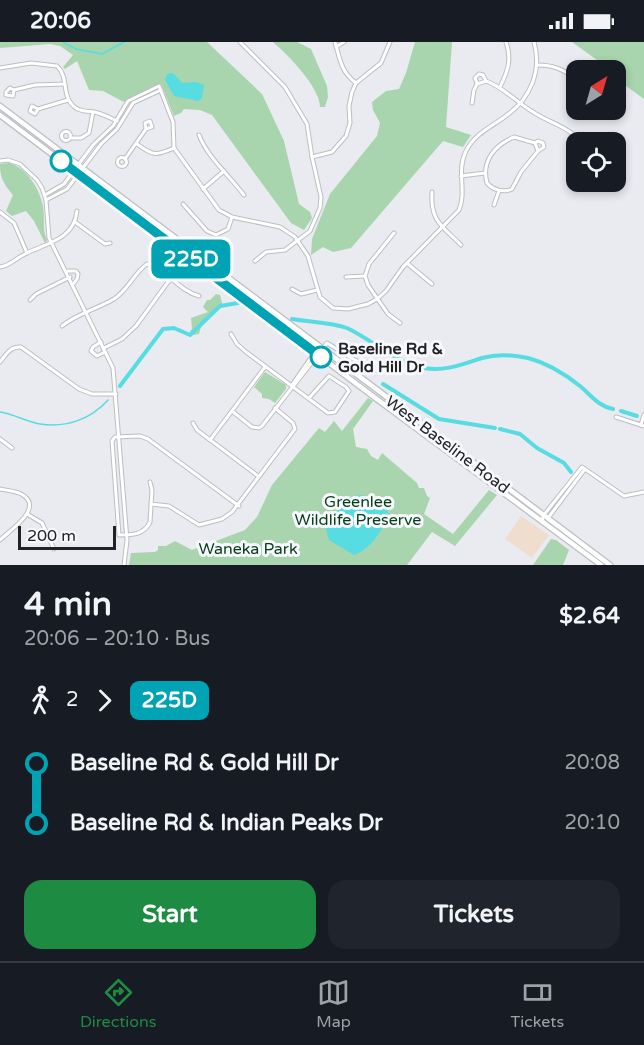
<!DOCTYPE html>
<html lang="en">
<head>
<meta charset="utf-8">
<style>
	body { margin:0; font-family:"Varela Round",sans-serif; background:#20242c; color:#f1f3f6; height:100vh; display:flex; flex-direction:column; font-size:22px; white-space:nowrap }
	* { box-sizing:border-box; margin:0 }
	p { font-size:20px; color:#9ea1a6 }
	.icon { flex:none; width:33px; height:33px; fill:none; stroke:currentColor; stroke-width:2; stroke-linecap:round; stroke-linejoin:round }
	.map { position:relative; height:523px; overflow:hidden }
	.side { display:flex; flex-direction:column; background:#171b24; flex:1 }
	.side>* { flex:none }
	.badge { padding:0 12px; border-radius:9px; font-size:21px; line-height:39px }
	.needle { width:39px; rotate:37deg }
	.fabs { position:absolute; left:566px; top:18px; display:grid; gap:12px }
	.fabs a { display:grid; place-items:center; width:60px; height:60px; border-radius:12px; background:#171b24; box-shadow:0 3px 9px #0003; font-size:30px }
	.scale { position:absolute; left:18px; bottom:15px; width:98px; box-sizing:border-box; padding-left:6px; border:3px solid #222224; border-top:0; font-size:16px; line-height:21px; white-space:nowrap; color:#222224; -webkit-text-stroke:4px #f7f8fd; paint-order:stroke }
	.map>.badge { position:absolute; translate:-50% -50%; box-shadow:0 0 0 3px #fff }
	.legs { display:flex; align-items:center; gap:9px; height:66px; padding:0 24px; font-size:20px }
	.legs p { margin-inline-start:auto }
	.headline { display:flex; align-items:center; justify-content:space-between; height:102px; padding:0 24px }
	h1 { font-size:33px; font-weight:700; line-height:45px }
	.action { display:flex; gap:12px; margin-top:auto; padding:12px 24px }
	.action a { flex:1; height:69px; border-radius:18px; background:#1e8b43; color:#fff; font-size:24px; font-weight:700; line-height:69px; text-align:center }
	.action a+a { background:#20242c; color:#f1f3f6 }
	ul { padding:0 24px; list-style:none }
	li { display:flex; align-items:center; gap:21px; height:60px; font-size:22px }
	li i { display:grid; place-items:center; width:9px; height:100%; margin:0 8px; background:currentColor }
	li i::after { content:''; width:15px; height:15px; margin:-8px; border:4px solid; border-radius:50%; background:#171b24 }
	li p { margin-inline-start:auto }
	li:first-child i { background:linear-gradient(#0000 50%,currentColor 0) }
	li:last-child i { background:linear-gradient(currentColor 50%,#0000 0) }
	.status { display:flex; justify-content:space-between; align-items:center; height:42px; padding:0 30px; background:#171b24; direction:ltr }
	.status svg { height:16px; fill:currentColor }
	.tabs { display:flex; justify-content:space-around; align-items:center; height:84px; border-top:2px solid #363941; background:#171b24; font-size:16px; color:#9ea1a6 }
	.tabs a { display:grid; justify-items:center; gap:3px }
	.tabs .on { color:#1e8b43 }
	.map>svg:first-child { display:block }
	.commercial { fill:#efdecd }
	.green { fill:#a8d5ad }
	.water { fill:#57dce1 }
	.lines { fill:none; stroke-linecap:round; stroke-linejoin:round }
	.stream { stroke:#57dce1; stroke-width:1.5 }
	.canal { stroke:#57dce1; stroke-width:4 }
	.street-casing { stroke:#bdbec3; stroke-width:5 }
	.secondary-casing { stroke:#bdbec3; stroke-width:7 }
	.street { stroke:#fff; stroke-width:3 }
	.secondary { stroke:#fff; stroke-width:4.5 }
	.line-1-casing { stroke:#fff; stroke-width:14 }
	.line-1 { stroke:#00a3b4; stroke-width:9 }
	.stop-1-dot { fill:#fff; stroke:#00a3b4; stroke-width:3 }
	.labels { text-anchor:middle; stroke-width:6; stroke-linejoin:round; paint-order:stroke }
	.stop-label { font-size:16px; font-weight:bold; fill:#222224; stroke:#f7f8fd; text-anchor:start }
	.street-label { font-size:16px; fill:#222224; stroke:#f7f8fd }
	.park-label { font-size:16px; fill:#053e16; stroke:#f7f8fd }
</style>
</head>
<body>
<div class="status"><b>20:06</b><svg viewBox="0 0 49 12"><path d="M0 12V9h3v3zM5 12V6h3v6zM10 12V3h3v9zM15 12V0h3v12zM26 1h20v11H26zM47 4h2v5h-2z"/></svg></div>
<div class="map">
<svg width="644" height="523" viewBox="0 0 644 523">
	<rect width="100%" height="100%" fill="#e9ebf0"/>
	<path class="commercial" d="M521 474 549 493 532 516 505 497Z"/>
	<g class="green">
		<path d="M0 0H207L262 52 284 99 299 162 310 170 312 176 304 188 291 181 212 73 200 68 184 67 181 71 174 74 161 42 131 55 124 60 103 49 89 48 77 19 65 27 63 25 73 13 60 4 50 2 0 6Z"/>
		<path d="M273 0H297L311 7 327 44 328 55 325 65H320C320 45 288 13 273 0Z"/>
		<path d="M415 0H452L446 85 471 93 463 105 443 99 351 206 333 210 323 205 311 213 312 197 330 152 377 94 380 81 373 68 372 60 386 49 399 47 406 31Z"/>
		<path d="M572 0H644V57L618 38 620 35 615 32V28H611Z"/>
		<path d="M9 121C27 126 40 147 43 165 45 177 42 187 47 198L45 201 34 179 26 169 12 174 6 169 13 153C4 142 0 137 0 122Z"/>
		<path d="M216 252 220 253 223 265C210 270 202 278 199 292L193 293 190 289 192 287 191 276 208 270 203 265 207 258H210Z"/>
		<path d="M265 330 286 343V347L275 361 269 357 262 356V352L254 345Z"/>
		<path d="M368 356 373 359 353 387 356 405 367 407 371 414 378 418 382 411 417 441 419 446H424L427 454 430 456 424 472 453 492 489 448 497 453 455 504 432 490 407 523H129L131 511 155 510 158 508V504H166L175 499 192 508 245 488 257 475 272 443 319 386 325 390 334 379 342 389Z"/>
		<path d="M551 497 556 498 569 508 563 523H533Z"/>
	</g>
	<g class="water">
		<path d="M171 31 174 32 182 41 196 40 204 43 202 56 198 59 174 54 165 38 167 32Z"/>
		<path d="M362 453 372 456 387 466 389 475C380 490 371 507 354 513L329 498 326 487 328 479 350 455Z"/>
	</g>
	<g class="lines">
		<g class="stream">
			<path d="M63 0 76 7 102 12 124 0"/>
			<path d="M0 370C14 372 27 380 40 382 67 386 91 377 108 358"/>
		</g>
		<g class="canal">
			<path d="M292 277C309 280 331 280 347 286 373 298 395 321 424 326 444 330 463 322 482 316 496 312 514 313 528 316 547 321 565 332 580 344 592 354 598 364 613 367"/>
			<path d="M383 342 439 377 495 386"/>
			<path d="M120 344 163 287 174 286 190 293 220 264 238 261"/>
			<path d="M621 369 637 374"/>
			<path d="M500 387 520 392 537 406 564 421 571 430"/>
		</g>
		<defs>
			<g id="street">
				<path d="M240 0 285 45 307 82 312 115 321 155 320 166 310 189 285 208 266 210 255 219"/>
				<path d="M335 0C340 17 341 30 356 41"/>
				<path d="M336 5 344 0"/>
				<path d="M537 23C553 23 564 27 576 38"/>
				<path d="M0 26 31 21 57 24C70 36 60 55 76 66 82 70 88 69 94 70 103 72 109 75 117 79"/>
				<path d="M477 41 475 36 479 32 483 33 486 39"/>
				<path d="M500 45C508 29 512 17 506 0"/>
				<path d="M14 48 13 54 6 53V50L10 46 14 48 35 43 64 42"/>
				<path d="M472 61 474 48 477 42 486 39C505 46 516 60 533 70 546 79 561 82 574 93"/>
				<path d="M38 67 35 72 30 69 32 64 38 67 68 58"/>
				<circle cx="66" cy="94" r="4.5"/>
				<path d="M199 93C208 116 229 133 244 153"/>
				<path d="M514 95 535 101 538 109 521 130 512 147C504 151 493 148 487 141 481 119 495 103 514 95Z"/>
				<path d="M71 96H81L89 91 93 70"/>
				<path d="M535 101 538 99 543 101 544 105 538 109"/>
				<path d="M137 102C153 114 156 114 174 106"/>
				<path d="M312 115 332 110 346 94 350 81 349 64 352 50 356 41 381 21 390 0"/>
				<circle cx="122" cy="120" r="4.5"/>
				<path d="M125 117 146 87 145 81 150 79 152 85 146 87"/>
				<path d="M0 119 8 118 20 122 37 138 42 146 46 158 49 196 113 326 127 498 124 523"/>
				<path d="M461 134 485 131"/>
				<path d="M203 147 224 129"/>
				<path d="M432 150C430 179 442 184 461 203"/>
				<path d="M45 153 64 142 93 103 113 84 128 59 159 44 173 80 174 106 219 168 232 175 280 185 295 195 308 214 320 255 333 266 348 267 368 262 377 257 386 249 403 225 459 168C467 149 456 129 466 109 475 91 492 85 507 73 531 56 542 28 534 0"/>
				<path d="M46 158 67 147 101 102 117 87 133 61 161 48"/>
				<path d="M183 162 207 189 216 193 228 187 232 175"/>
				<path d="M494 163 499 149"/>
				<path d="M0 170 14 181 27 211"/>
				<path d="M75 180 105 202 110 201"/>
				<path d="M394 191 369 222 365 234 368 243 388 272 400 281"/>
				<path d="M408 222 432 242"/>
				<path d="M0 225C10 224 16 216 25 212 46 201 74 198 77 169"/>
				<path d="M67 229H76L78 232 77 237 73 242"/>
				<path d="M346 235 365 234"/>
				<path d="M292 247 301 252 317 248"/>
				<path d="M30 258 36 252 70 235"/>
				<path d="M62 284C78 271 97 267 114 257 128 248 134 231 147 222 167 227 179 249 199 254"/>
				<path d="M231 292 237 302 246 310 328 371 335 370 349 349 346 345 329 334 309 356"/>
				<path d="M101 300 93 305 91 309 97 314 105 310"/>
				<path d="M104 306 122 297 136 284 171 236"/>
				<path d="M0 320C6 313 10 304 21 305L79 347 92 352H116"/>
				<path d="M292 343 310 317 315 315"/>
				<path d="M232 369 252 385 259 386 262 384 327 301 353 317 380 330"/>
				<path d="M616 375 644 384"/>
				<path d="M193 381 197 388 258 434"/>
				<path d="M641 383 644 373"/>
				<path d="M0 397 12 406"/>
				<path d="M210 398 265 325"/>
				<path d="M150 440 152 448 150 480C144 493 132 493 119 493L112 399 115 395 140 394 148 397 239 464"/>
				<path d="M0 447C6 448 13 449 19 451 48 464 9 489 0 498"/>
				<path d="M151 462 169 464 199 483 222 477 232 470 295 387 293 381 275 366"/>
				<path d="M27 472 42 481 54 507"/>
				<path d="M548 476 585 427"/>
				<path d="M542 480 543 474 582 425 624 454 644 450"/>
			</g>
			<g id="secondary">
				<path d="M0 64 610 523"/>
				<path d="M0 73 374 355 601 523"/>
			</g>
		</defs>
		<use href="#street" class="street-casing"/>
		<use href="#secondary" class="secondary-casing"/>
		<use href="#street" class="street"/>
		<use href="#secondary" class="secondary"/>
	</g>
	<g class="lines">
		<defs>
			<path id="line-1" d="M61 119 321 315"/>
		</defs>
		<use href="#line-1" class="line-1-casing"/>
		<use href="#line-1" class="line-1"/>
	</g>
	<g class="stop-1-dot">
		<circle cx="61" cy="119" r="10"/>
		<circle cx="321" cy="315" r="10"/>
	</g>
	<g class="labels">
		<g class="stop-label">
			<text x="338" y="312">Baseline Rd &amp;<tspan x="338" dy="18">Gold Hill Dr</tspan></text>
		</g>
		<g class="street-label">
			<text transform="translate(448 402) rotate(37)" y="6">West Baseline Road</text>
		</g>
		<g class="park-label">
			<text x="358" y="465">Greenlee<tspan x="358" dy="18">Wildlife Preserve</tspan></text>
			<text x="248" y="512">Waneka Park</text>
		</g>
	</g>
</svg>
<div class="fabs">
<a><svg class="needle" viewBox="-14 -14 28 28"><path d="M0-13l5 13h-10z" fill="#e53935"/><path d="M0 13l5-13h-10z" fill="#9ea1a6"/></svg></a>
<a><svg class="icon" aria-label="locate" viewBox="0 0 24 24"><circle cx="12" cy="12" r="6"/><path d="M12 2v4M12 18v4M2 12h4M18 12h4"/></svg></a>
</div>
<div class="scale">200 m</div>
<b class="badge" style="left:191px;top:217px;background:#00a3b4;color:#fff">225D</b>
</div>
<section class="side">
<div class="headline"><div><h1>4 min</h1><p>20:06 – 20:10 · Bus</p></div><b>$2.64</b></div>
<div class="legs"><svg class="icon" aria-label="walk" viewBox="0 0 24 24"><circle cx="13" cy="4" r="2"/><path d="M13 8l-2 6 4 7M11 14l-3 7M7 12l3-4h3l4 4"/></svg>2<svg class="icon" aria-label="forward" viewBox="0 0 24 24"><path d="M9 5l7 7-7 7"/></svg><b class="badge" style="background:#00a3b4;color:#fff">225D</b></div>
<ul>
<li><i style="color:#00a3b4"></i><b>Baseline Rd &amp; Gold Hill Dr</b><p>20:08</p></li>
<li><i style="color:#00a3b4"></i><b>Baseline Rd &amp; Indian Peaks Dr</b><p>20:10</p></li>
</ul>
<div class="action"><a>Start</a><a>Tickets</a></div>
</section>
<nav class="tabs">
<a class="on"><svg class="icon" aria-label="directions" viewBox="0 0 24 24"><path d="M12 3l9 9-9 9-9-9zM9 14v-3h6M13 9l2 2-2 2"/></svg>Directions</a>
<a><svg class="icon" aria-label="map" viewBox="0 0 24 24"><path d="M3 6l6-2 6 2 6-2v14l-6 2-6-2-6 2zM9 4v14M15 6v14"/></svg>Map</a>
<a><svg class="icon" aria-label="tickets" viewBox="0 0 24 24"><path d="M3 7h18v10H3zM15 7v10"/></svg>Tickets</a>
</nav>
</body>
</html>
